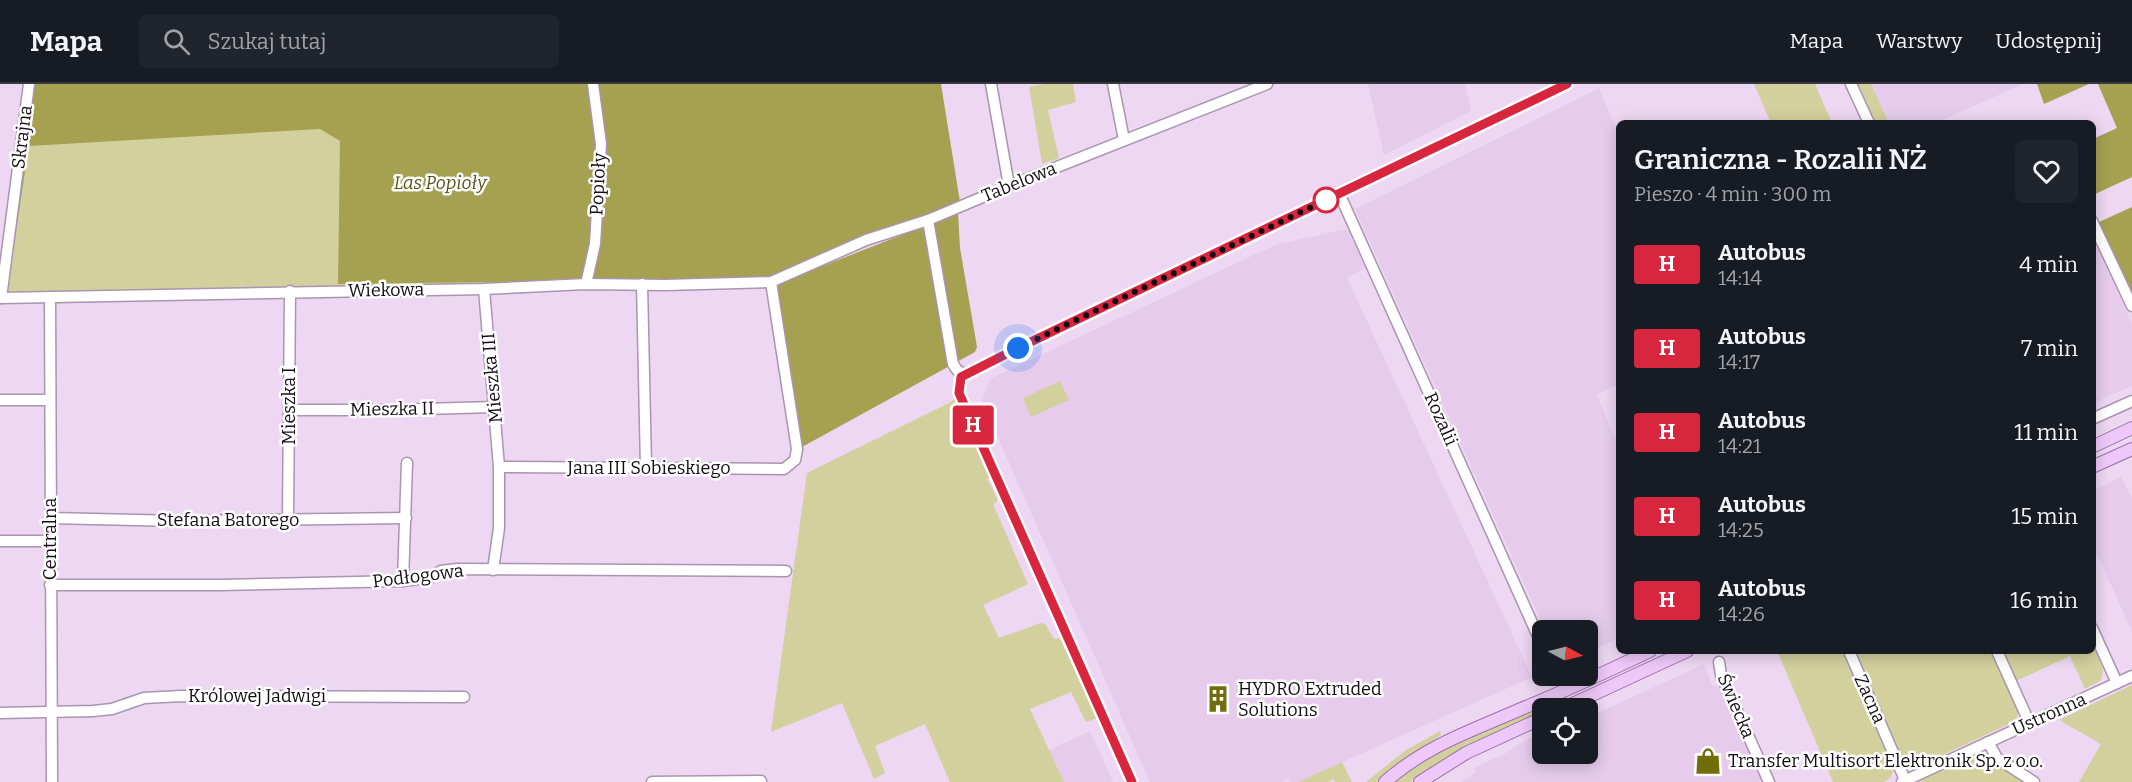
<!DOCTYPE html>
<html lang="pl">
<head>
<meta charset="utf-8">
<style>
	body { margin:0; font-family:Bitter,serif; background:#20242c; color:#f1f3f6; height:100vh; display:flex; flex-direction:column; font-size:22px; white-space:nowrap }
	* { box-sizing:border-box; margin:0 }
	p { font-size:20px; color:#9ea1a6 }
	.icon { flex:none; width:33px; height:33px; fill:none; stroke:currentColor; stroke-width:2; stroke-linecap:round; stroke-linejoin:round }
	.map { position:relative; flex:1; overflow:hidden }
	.side { position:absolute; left:1616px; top:36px; width:480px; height:534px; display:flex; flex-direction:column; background:#171b24; border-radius:9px; box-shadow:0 3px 15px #0003 }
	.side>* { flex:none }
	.badge { padding:0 12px; border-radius:4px; font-size:21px; line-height:39px }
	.needle { width:39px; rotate:97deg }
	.fabs { position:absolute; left:1532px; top:536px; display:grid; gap:12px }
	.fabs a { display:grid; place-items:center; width:66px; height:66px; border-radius:9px; background:#171b24; box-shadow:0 3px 15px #0003; font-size:30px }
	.you { position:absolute; width:30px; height:30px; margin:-15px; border:4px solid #fff; border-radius:50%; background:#1a73e8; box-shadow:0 0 0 9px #1a73e833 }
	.map>.badge { position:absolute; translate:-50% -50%; box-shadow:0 0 0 3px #fff }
	.round { display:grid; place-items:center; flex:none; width:63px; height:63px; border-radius:9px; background:#20242c }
	.overview { display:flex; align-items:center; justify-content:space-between; height:102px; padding:0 18px }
	h1 { font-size:28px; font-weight:600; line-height:45px }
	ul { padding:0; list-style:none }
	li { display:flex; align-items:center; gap:18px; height:84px; padding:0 18px }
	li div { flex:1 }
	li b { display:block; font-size:22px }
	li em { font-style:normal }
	li .badge { min-width:66px; font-weight:700; text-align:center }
	header { display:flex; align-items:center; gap:36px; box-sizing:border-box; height:84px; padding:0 30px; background:#171b24; border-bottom:2px solid #363941 }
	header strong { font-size:28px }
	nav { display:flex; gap:33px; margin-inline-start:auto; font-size:21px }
	.search { width:420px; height:54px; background:#20242c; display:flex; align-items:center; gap:15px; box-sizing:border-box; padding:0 21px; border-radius:9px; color:#9ea1a6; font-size:22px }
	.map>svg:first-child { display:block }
	.built { fill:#e6cbed }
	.green { fill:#d2d09c }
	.forest { fill:#a5a151 }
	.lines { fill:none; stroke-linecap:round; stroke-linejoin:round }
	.minor-casing { stroke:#a995af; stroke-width:13 }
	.major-casing { stroke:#9c6fa8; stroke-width:14 }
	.minor { stroke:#fff; stroke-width:10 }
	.major { stroke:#efc8fa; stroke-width:12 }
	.line-casing { stroke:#fff; stroke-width:14 }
	.line { stroke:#d7263d; stroke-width:9 }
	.walk { stroke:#130c15; stroke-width:6; stroke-dasharray:0 10.8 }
	.stop-dot { fill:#fff; stroke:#d7263d; stroke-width:3 }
	.labels { text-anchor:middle; stroke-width:5; stroke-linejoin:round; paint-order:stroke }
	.street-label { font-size:18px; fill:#130c15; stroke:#fff }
	.park-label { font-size:18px; font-style:italic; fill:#585519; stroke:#fff }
	.poi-label { font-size:18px; fill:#130c15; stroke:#fff; text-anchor:start }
</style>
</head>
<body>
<header>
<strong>Mapa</strong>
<div class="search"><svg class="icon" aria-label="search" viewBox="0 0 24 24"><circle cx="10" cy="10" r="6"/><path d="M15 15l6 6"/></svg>Szukaj tutaj</div>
<nav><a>Mapa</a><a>Warstwy</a><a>Udostępnij</a></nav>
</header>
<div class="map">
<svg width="2132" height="698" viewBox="0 0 2132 698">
	<rect width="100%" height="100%" fill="#edd7f3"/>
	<g class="built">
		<path d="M1368 0H1465L1471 27 1384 71Z"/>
		<path d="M1871 0H2023L1936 39H1889Z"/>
		<path d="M1599 4 1618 50V300L1597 311 1618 362V554L1587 569V546H1545L1355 125Z"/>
		<path d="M1347 145 1365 184 1347 194 1532 593 1298 698H1291L1289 694 1281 698H1150L982 317 990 295 1275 161Z"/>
		<path d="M2092 152 2132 240V302L2093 319Z"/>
		<path d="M2121 393 2132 415V548L2093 461V407Z"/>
		<path d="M1704 580 1712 601 1722 606 1763 698H1461L1476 688 1474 684 1508 668V667L1526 656 1542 649V669H1587V634Z"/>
		<path d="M1090 647 1113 698H1064L1049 666Z"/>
	</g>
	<g class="green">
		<path d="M34 0H940L775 199 42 220 37 217 10 218 7 205Z"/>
		<path d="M1044 0H1073L1076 18 1048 26 1059 74 1042 80 1029 3Z"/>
		<path d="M1754 0H1815L1832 39H1771Z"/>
		<path d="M1858 0H1871L1889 39H1876Z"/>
		<path d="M1060 297 1069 316 1031 333 1023 314Z"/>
		<path d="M955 314 990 394 987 395 997 414V418L993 420 1028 500 983 521 999 554 1041 539 1045 540 1054 555 1060 554 1097 634 1086 638 1071 608 1030 625 1064 698H950L925 640 875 662 885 689 874 695 842 619 771 648 807 389 951 318Z"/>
		<path d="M2093 562 2103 585 2101 596 2085 605 2070 572 2014 598 2000 567H2092Z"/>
		<path d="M1777 567H1845L1893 681C1893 690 1892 694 1884 698H1833Z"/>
		<path d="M1854 567H1993L2018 626 2017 634 2013 638 1917 683 1902 679Z"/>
		<path d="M2132 601V698H2079L2101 660 2059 636Z"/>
		<path d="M1543 623 1542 627 1448 672 1410 698H1395C1438 662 1492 644 1543 623Z"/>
		<path d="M1440 647 1441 651 1403 675 1376 698H1366L1406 666Z"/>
		<path d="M1979 671 1993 682 1995 680 2026 698H1922L1921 696Z"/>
		<path d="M1342 678 1352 698H1335L1333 695 1328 698H1298Z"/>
	</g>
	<g class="forest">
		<path d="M34 0H941L960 118 765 197H563L338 200 340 57 320 45 29 62 7 205Z"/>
		<path d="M2037 0H2089L2044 20Z"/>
		<path d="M2098 0H2132V93L2093 111V55L2117 44Z"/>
		<path d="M2132 123V211L2099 138Z"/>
		<path d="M958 129 960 164 977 263 975 268 802 363 774 201Z"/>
	</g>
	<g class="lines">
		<defs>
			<g id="minor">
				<path d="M991 0 1009 102"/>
				<path d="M1113 0 1124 56"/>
				<path d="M1851 0 1869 39"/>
				<path d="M1339 109 1542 561"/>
				<path d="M928 136 953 280 957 286 964 290"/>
				<path d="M2092 137 2132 222"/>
				<path d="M586 200 595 160 601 60 593 0"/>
				<path d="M642 200 646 383"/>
				<path d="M484 205 499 383V444L493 486"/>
				<path d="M50 213 52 698"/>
				<path d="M0 214 484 205 586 200 665 201 771 198 866 156 928 136 1009 102 1267 0"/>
				<path d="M1 214 29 0"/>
				<path d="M0 316H50"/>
				<path d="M289 326H387L495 323"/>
				<path d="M2092 335 2132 317"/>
				<path d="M499 383 784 385 795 376 797 365 771 198"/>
				<path d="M50 434 179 437 406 434"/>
				<path d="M288 436 290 207"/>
				<path d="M0 457H50"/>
				<path d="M403 497 407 379"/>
				<path d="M50 501H220L403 497 432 493 441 487 457 485 786 487"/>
				<path d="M2092 544 2117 599"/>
				<path d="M1849 567 1905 696"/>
				<path d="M1997 567 2029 638"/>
				<path d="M1719 578 1721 591 1769 698"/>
				<path d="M0 629 93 627 112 625 144 614 181 612 464 613"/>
				<path d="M1988 658 1997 674 2034 698"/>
				<path d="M652 698 761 697"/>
				<path d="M1132 698 959 309 961 293 1018 264 1567 0"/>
				<path d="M1902 698 2132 592"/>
			</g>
			<g id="major">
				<path d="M2092 363 2132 344"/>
				<path d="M2092 383 2132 365"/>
				<path d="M1564 624 1687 567"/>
				<path d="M1385 698C1427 661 1471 647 1521 625 1565 607 1608 587 1650 567"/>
				<path d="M1420 698 1466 669 1542 634"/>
			</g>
		</defs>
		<use href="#minor" class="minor-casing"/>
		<use href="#major" class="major-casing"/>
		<use href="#minor" class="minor"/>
		<use href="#major" class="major"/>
	</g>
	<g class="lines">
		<defs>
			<path id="line" d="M1132 698 959 309 961 293 1018 264 1567 0"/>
		</defs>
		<use href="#line" class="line-casing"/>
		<use href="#line" class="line"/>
		<path class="walk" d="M1018 264 1326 116"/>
	</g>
	<defs>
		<symbol id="building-bare" viewBox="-9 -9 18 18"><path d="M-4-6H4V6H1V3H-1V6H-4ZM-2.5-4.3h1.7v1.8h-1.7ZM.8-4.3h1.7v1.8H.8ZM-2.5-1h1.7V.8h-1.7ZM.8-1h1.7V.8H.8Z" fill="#726d0b" stroke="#fff" stroke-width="2.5" paint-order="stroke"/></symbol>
		<symbol id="shop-bare" viewBox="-9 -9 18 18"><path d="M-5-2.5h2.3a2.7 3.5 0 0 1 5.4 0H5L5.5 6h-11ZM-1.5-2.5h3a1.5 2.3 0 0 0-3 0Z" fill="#726d0b" stroke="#fff" stroke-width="2.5" paint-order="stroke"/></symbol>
	</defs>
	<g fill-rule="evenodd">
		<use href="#building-bare" x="1199" y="596" width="38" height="38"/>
		<use href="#shop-bare" x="1689" y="658" width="38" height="38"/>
	</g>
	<circle class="stop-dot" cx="1326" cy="116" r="12"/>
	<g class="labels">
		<g class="street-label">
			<text transform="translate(22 53) rotate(-83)" y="6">Skrajna</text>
			<text transform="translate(1019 98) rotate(-22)" y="6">Tabelowa</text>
			<text transform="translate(598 100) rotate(-87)" y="6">Popioły</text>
			<text transform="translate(386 206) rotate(-1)" y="6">Wiekowa</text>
			<text transform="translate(492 294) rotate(-95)" y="6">Mieszka III</text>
			<text transform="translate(289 322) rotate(-90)" y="6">Mieszka I</text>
			<text transform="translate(392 325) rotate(-1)" y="6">Mieszka II</text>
			<text transform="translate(1441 335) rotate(66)" y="6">Rozalii</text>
			<text x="649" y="390">Jana III Sobieskiego</text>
			<text x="228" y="442">Stefana Batorego</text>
			<text transform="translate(50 455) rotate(-90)" y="6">Centralna</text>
			<text transform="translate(418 492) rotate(-7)" y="6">Podłogowa</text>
			<text x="257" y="618">Królowej Jadwigi</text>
			<text transform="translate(1870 615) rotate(66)" y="6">Zacna</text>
			<text transform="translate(1736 622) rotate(67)" y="6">Świecka</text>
			<text transform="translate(2049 630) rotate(-24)" y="6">Ustronna</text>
		</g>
		<g class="park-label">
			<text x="440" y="105">Las Popioły</text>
		</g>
		<g class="poi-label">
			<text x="1238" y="611">HYDRO Extruded<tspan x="1238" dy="21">Solutions</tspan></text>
			<text x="1728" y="683">Transfer Multisort Elektronik Sp. z o.o.</text>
		</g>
	</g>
</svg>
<div class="fabs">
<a><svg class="needle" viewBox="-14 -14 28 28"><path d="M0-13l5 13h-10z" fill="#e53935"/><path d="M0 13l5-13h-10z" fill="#9ea1a6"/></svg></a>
<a><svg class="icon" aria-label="locate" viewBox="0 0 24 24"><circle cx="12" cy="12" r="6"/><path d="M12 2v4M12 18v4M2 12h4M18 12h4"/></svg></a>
</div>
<div class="you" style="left:1018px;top:264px"></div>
<b class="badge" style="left:973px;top:341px;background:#d7263d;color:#fff">H</b>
<section class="side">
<div class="overview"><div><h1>Graniczna - Rozalii NŻ</h1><p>Pieszo · 4 min · 300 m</p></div><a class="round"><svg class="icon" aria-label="heart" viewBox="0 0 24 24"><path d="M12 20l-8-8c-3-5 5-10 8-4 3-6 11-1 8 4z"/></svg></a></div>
<ul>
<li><span class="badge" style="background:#d7263d;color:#fff">H</span><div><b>Autobus</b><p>14:14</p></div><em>4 min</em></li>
<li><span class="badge" style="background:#d7263d;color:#fff">H</span><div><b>Autobus</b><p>14:17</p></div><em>7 min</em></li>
<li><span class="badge" style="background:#d7263d;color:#fff">H</span><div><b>Autobus</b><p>14:21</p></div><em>11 min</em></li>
<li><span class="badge" style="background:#d7263d;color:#fff">H</span><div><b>Autobus</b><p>14:25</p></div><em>15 min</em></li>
<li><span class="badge" style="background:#d7263d;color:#fff">H</span><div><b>Autobus</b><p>14:26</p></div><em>16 min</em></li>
</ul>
</section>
</div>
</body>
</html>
